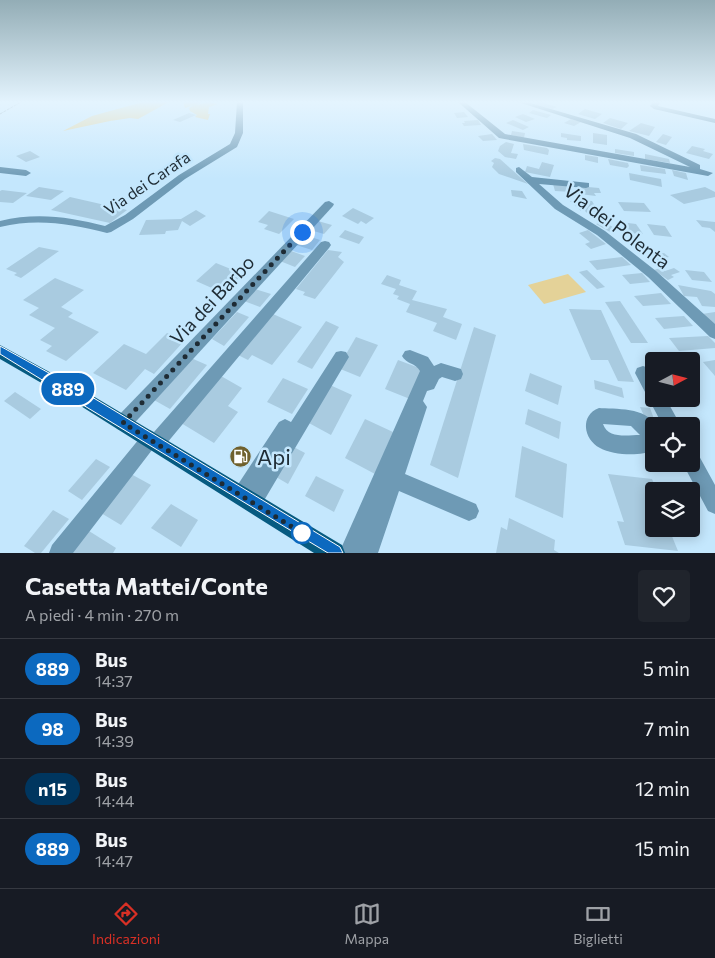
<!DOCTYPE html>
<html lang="it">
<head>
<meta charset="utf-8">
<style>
	body { margin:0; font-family:Commissioner,sans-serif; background:#20242c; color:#f1f3f6; height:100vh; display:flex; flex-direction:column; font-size:19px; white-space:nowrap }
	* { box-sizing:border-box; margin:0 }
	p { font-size:16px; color:#9ea1a6 }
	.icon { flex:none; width:28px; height:28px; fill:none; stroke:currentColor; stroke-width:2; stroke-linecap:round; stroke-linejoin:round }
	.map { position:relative; height:553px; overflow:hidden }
	.sheet { display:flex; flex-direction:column; background:#171b24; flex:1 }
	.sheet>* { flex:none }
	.badge { padding:0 10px; border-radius:16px; font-size:18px; line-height:32px }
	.needle { width:32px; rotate:83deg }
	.controls { position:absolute; left:645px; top:352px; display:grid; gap:10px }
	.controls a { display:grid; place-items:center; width:55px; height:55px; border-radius:5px; background:#171b24; box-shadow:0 2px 12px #0003; font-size:25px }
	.you { position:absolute; width:25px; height:25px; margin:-12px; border:4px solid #fff; border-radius:50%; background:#1a73e8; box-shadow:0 0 0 8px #1a73e833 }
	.map>.badge { position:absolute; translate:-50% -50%; box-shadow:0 0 0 2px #fff }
	.round { display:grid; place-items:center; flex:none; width:52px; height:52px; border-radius:5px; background:#20242c }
	.overview { display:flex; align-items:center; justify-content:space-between; height:85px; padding:0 25px }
	h1 { font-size:24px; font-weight:700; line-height:38px }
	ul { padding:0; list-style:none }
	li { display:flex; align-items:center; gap:15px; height:60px; padding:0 25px; border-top:1px solid #363941 }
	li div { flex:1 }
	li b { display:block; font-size:19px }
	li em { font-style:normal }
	li .badge { min-width:55px; font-weight:700; text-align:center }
	.tab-bar { display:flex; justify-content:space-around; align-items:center; height:70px; border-top:1px solid #363941; background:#171b24; font-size:14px; color:#9ea1a6 }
	.tab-bar a { display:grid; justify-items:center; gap:2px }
	.tab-bar .on { color:#d93025 }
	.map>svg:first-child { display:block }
	.green { fill:#e4d298 }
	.building { fill:#a9cbe0 }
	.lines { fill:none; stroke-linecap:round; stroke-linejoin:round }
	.path { stroke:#708897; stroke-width:1; stroke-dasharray:3 1; stroke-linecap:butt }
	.minor { fill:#6e9ab5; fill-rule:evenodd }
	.major { fill:#075b81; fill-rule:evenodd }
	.line { fill:#0c69bf; stroke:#fff }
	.walk { stroke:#1e2b34; stroke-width:5; stroke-dasharray:0 9 }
	.stop-dot { fill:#fff; stroke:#0c69bf; stroke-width:2.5 }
	.labels { text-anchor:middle; stroke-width:5; stroke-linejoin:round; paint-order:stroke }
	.far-street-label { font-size:16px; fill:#1e2b34; stroke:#c4e7fd }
	.street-label { font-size:19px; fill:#1e2b34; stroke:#c4e7fd }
	.near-poi-label { font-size:22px; fill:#1e2b34; stroke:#c4e7fd; text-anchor:start }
</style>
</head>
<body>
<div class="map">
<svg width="715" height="553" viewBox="0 0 715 553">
	<rect width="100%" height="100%" fill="#c4e7fd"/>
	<g class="green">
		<path d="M143 102H169L138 119 130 118 110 121 63 131 92 116Z"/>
		<path d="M183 102H202L196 105 209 102 218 104 209 107 208 114H210L208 120 195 117 197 115 190 111 189 108 194 105 185 108Z"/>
		<path d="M568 274 586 292 544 304 528 285Z"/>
	</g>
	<g class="building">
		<path d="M541 102 557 107 552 109 534 104Z"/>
		<path d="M585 109 602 114 595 119 578 114Z"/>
		<path d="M533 110 551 115 547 118 529 113Z"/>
		<path d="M464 112 468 117 457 118 454 113Z"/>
		<path d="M189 113 196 115 180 122 173 120Z"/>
		<path d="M523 114 535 119 526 122 515 117Z"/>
		<path d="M610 118 628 123 621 129 603 123Z"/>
		<path d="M571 119 581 122 574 126 564 123Z"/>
		<path d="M478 120 481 125 464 126 462 123H465L464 121Z"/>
		<path d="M513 120 529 127 523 130 506 123Z"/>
		<path d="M641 123 655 127 649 136 629 131Z"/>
		<path d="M512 131 525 133 524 138 511 135Z"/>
		<path d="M561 133 581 136V141L567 140V138L561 137Z"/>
		<path d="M593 133 607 135V145L593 143Z"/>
		<path d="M492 134 497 140 483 141 478 136Z"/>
		<path d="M663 134 672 137 666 145 656 142Z"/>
		<path d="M506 142 514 144 511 153 518 154 516 159 505 157 498 151 500 146Z"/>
		<path d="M523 144 547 148 549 150 548 155 524 150Z"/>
		<path d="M692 146 705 149 703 151 713 154 709 159 686 153Z"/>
		<path d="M615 149 634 152V156L615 153Z"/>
		<path d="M30 151 40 157 26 162 16 156Z"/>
		<path d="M645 154 669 159 670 163 645 159Z"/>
		<path d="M585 155 598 157V163L585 160Z"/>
		<path d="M495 158 500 159 528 184 499 174 492 167 494 163 491 161Z"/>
		<path d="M608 159 628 163 629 166 627 168 610 165Z"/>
		<path d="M542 162 554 165 550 177 525 172 527 166 539 169Z"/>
		<path d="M640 165 665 169 666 174 641 171Z"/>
		<path d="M672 170 686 173 688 180 674 176Z"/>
		<path d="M629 173 661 179 662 187 630 180Z"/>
		<path d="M553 184 570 185 573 192 555 191Z"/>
		<path d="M577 186 599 188 601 193H594L596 196 580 194Z"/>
		<path d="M39 187 64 191 51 200 26 196Z"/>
		<path d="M705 187 715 192V197L684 204 670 195Z"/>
		<path d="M2 190 27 193 13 203 0 202V191Z"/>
		<path d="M511 190 522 191 527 199 512 196Z"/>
		<path d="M70 197 127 210 110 223 51 210Z"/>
		<path d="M580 200 592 201 595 206H592L597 211 588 214 585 211H581L570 201Z"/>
		<path d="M618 202 644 203 651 212 624 211Z"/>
		<path d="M353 208 374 218 366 224 361 221 358 224 342 216Z"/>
		<path d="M196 210 206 216 190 226 182 221 178 230 166 231 165 234 139 235 146 220 181 219Z"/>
		<path d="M269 211 294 219 279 234 264 229 268 225 258 222Z"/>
		<path d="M696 220 715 222V232L710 228 702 227Z"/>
		<path d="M318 221 332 225 324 234 310 230Z"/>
		<path d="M603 221 616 229 610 232 596 224Z"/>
		<path d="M620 222 636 224 643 234 627 233Z"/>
		<path d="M647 224 665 226 672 237 654 235Z"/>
		<path d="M345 230 364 237 359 244 339 237Z"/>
		<path d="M588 230 606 244 591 249 585 244 590 242 579 233Z"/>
		<path d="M305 235 320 240 312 250 296 245Z"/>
		<path d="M39 247 59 251 21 278 14 275 17 273 6 269Z"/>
		<path d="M328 250 342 252 338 257 344 262 315 299 303 295 305 292 296 289Z"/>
		<path d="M291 251 305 256 295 267 280 261Z"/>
		<path d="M664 253 669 257 657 260 652 256Z"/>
		<path d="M622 257 631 265 597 270 589 261Z"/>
		<path d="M216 263 243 274 223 293 196 281Z"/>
		<path d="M660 268 665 271 674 268 680 272 671 275 674 277 668 280 654 270Z"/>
		<path d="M587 270 605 287 597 289 579 272Z"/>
		<path d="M685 270 704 272 712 282 692 280Z"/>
		<path d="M642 273 650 282 630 284 622 275Z"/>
		<path d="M387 275 401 280 399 285 417 291 412 300 447 309 443 317 462 324 456 340 433 331 437 323 406 312 410 304 397 299 399 296 393 294 396 289 381 284Z"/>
		<path d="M55 278 84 290 61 307 73 313 68 317 99 332 66 361 46 351 52 346 40 340 55 328 29 315 39 308 23 300Z"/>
		<path d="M678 285 711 291 715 294V307L702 306 697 297 684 296Z"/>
		<path d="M255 289 271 294 260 307 244 301Z"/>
		<path d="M661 293 671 304 643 306 634 296Z"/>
		<path d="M620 301 648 343H631L605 302Z"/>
		<path d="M569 309 601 310 634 382 618 381 608 360H591Z"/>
		<path d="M237 312 249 317 224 346 212 339Z"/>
		<path d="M715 312V326L702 314Z"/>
		<path d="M273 314 302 327 272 365 252 355 248 360 238 355Z"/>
		<path d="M684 316 693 326 664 329 655 318Z"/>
		<path d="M326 321 339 327 312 369 297 362Z"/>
		<path d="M474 327 496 335 458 478 430 465Z"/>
		<path d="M167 333 185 340 154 374 145 369 126 390 93 373 124 344 146 354Z"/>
		<path d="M708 336 715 343V348L679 351 669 338Z"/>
		<path d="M356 337 378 345 360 377 338 368Z"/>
		<path d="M191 358 207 365 170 409 154 400Z"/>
		<path d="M398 360 422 369 410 399 385 389Z"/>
		<path d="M715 360V376L703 362Z"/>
		<path d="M530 373 562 386 558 405 525 391Z"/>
		<path d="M221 376 242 388 228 406 238 412 214 443 181 423Z"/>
		<path d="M283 378 308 389 292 414 267 402Z"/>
		<path d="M594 380 622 388 624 398 595 389Z"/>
		<path d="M330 385 352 395 331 435 307 422Z"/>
		<path d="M15 392 41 409 30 419 4 401Z"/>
		<path d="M640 407 650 408 654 419 645 418Z"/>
		<path d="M528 409 561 422 559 439 525 424Z"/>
		<path d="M365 419 393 432 375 474 345 458Z"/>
		<path d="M288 444 305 453 288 484 271 474Z"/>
		<path d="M522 446 567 464 563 518 515 497Z"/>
		<path d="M239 447 251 454 241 468 230 461Z"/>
		<path d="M96 459 110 467 82 500 68 491Z"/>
		<path d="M131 474 151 485 121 525 101 513Z"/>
		<path d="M608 474 652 479 657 491H654V529H669L678 551 625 545 617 521 624 522Z"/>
		<path d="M316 476 344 490 334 512 305 496Z"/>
		<path d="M171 504 198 520 181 547 151 528Z"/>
		<path d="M53 510 69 519 41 553H35L24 546Z"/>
		<path d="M509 518 555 540 554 550 559 553H496L501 527 507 530Z"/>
		<path d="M89 531 116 548 113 553H71Z"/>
	</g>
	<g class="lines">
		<path class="path" d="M0 114 21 102"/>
		<g class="minor">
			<path d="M237 102H243V133L237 147 185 179 133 219 111 232 107 233C70 224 38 218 0 227V221C37 212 69 217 105 226L125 215 179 175 230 144 235 133Z"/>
			<path d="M458 102H465L505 134 690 167 630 138 518 102H527L636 134 700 165V169L713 173 708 176 499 138Z"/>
			<path d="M653 102H660L658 106 715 119V123L654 109 650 106Z"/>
			<path d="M0 167 26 170 31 173 26 176 0 173Z"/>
			<path d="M519 167 532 177 589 183V187L586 188 539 184 563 205 605 231 656 271 715 324V339L710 337 648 277 597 235 555 209 516 172V168Z"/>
			<path d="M329 201 334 204 333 206 129 429 123 431 117 429 114 423 117 417 325 202Z"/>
			<path d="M325 241 329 242 331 245 329 248 162 449 156 452 152 450 73 553H49L52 545 144 433 150 430 154 432 321 242Z"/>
			<path d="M410 350 428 357 434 366 441 363 461 369 463 374 461 379 455 381 442 377 439 379 434 389 427 391 423 401 427 407 405 474 476 504 479 511 476 518 469 521 399 491 378 553H339L420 371C416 363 406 364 402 356L405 351Z"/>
			<path d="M341 351 346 352 349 357 346 362 259 509 252 512 245 509 243 505 235 503 232 496 235 489 279 422 285 419 291 422 336 352Z"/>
			<path d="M643 366 649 368 654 377V399H666L681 426H663L635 373 637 368Z"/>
			<path d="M599 408C613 409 649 407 654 426 656 432 654 443 654 450 640 457 613 455 600 448 583 439 580 415 599 408ZM603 424 631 426 640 435C627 435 608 439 603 424Z"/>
			<path d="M691 452 698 454 715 485V514L708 511 683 464H691Z"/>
		</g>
		<path class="major" d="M0 345 88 393 342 545 345 553H314L76 403 0 359Z"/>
	</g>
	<linearGradient id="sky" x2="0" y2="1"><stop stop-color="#93adb6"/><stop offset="0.57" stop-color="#e4f4fe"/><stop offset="1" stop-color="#e4f4fe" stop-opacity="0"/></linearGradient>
	<rect width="715" height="179" fill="url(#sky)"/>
	<path class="line" d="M0 346 87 394 340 547 343 553H328L78 402 0 354Z"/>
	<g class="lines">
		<path class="walk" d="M302 232 123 423 302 533"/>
	</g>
	<defs>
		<symbol id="fuel-disc" viewBox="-11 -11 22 22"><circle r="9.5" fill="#6f602d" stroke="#c4e7fd"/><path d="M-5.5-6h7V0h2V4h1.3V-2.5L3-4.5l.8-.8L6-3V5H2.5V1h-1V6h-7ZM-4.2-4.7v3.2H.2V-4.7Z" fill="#fff"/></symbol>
	</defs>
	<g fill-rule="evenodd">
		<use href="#fuel-disc" x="228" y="444" width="25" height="25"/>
	</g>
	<circle class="stop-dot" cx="302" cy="533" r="10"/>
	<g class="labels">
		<g class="far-street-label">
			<text transform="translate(147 183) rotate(-34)" y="6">Via dei Carafa</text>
		</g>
		<g class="street-label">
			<text transform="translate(617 226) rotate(37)" y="7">Via dei Polenta</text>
			<text transform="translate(212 300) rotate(-47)" y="7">Via dei Barbo</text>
		</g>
		<g class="near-poi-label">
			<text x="257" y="465">Api</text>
		</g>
	</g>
</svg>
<div class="controls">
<a><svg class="needle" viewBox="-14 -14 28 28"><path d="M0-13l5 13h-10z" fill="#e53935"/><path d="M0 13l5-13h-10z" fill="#9ea1a6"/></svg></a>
<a><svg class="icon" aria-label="locate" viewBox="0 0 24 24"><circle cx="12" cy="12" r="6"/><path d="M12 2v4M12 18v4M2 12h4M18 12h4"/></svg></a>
<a><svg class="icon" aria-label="layers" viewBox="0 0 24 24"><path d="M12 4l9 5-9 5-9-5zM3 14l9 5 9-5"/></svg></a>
</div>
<div class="you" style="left:302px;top:232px"></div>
<b class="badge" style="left:68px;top:389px;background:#0c69bf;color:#fff">889</b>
</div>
<section class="sheet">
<div class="overview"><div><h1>Casetta Mattei/Conte</h1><p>A piedi · 4 min · 270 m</p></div><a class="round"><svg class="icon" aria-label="heart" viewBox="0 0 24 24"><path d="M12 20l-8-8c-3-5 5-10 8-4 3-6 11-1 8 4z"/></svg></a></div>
<ul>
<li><span class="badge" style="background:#0c69bf;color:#fff">889</span><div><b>Bus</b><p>14:37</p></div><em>5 min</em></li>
<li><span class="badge" style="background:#0c69bf;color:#fff">98</span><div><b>Bus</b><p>14:39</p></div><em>7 min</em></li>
<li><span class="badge" style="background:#00365f;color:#fff">n15</span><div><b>Bus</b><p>14:44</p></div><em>12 min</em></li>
<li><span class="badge" style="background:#0c69bf;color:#fff">889</span><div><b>Bus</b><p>14:47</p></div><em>15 min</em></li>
</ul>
</section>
<nav class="tab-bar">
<a class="on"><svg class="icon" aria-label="directions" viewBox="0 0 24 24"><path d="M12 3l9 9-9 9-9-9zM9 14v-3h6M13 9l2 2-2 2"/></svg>Indicazioni</a>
<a><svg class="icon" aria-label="map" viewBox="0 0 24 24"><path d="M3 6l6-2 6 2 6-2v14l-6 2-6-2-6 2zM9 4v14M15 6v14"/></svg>Mappa</a>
<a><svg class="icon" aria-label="tickets" viewBox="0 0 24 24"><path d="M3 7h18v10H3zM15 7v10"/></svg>Biglietti</a>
</nav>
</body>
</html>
